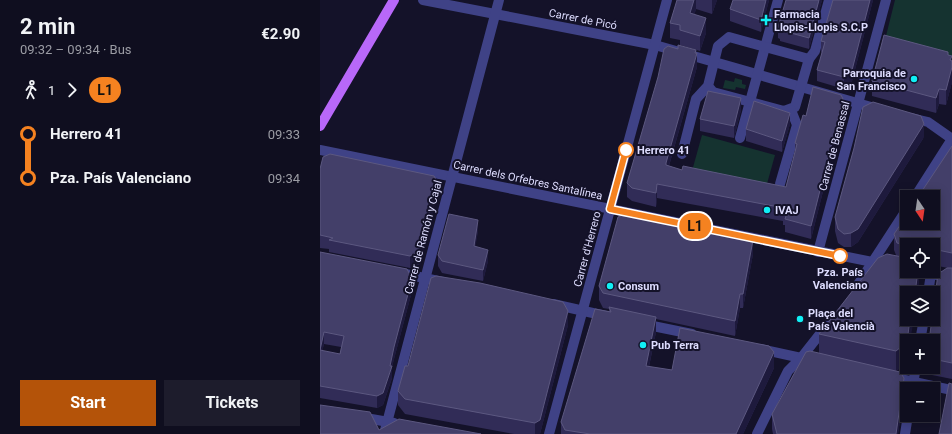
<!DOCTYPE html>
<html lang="en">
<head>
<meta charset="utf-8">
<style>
	body { margin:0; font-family:Roboto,sans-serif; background:#1d1c2c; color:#f1f3f6; height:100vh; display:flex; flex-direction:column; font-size:15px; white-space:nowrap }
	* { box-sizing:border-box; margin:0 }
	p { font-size:13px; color:#9b9ca4 }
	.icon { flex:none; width:22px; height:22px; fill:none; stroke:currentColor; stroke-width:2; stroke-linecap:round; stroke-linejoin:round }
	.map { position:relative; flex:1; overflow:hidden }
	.side { display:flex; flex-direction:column; background:#0f0e1f; width:320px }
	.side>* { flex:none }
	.badge { padding:0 8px; border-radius:13px; font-size:14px; line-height:26px }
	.needle { width:26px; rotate:167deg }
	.controls { position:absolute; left:580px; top:190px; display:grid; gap:8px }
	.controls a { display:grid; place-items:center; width:40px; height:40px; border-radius:0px; background:#0f0e1f; box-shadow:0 2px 10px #0003,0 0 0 1px #2f2e3d; font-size:20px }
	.map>.badge { position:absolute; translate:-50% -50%; box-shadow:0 0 0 2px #fff }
	.legs { display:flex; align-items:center; gap:6px; height:44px; padding:0 20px; font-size:13px }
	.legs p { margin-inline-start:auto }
	.headline { display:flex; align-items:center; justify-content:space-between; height:68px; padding:0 20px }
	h1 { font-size:22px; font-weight:700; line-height:30px }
	.button { display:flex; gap:8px; margin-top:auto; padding:8px 20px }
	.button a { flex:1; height:46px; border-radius:0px; background:#b45309; color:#fff; font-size:16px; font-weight:700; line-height:46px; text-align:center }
	.button a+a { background:#1d1c2c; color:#f1f3f6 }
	ul { padding:0 20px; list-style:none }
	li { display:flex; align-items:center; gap:14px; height:44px; font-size:15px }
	li i { display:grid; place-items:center; width:6px; height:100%; margin:0 5px; background:currentColor }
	li i::after { content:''; width:10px; height:10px; margin:-5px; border:3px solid; border-radius:50%; background:#0f0e1f }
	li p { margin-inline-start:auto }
	li:first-child i { background:linear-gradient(#0000 50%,currentColor 0) }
	li:last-child i { background:linear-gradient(currentColor 50%,#0000 0) }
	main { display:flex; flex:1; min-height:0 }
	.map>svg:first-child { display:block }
	.green { fill:#153330 }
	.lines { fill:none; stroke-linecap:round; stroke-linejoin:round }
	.minor { stroke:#3f4286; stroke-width:10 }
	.major { stroke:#b868f9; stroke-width:10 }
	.wall { fill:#312c57; fill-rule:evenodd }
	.shaded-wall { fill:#1e1a3d }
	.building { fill:#433f69; stroke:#5c5880 }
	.line-1-casing { stroke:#fff; stroke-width:9 }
	.line-1 { stroke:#f58220; stroke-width:6 }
	.poi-dot { fill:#10eff5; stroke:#141229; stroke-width:1.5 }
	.stop-1-dot { fill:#fff; stroke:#f58220; stroke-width:2 }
	.labels { text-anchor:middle; stroke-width:4; stroke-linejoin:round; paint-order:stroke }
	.poi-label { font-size:11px; font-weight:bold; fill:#dddcfe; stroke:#141229; text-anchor:start }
	.street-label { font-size:11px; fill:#dddcfe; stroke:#141229 }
	.stop-label { font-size:11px; font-weight:bold; fill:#dddcfe; stroke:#141229; text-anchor:start }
</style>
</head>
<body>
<main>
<section class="side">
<div class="headline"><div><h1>2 min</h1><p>09:32 – 09:34 · Bus</p></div><b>€2.90</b></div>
<div class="legs"><svg class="icon" aria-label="walk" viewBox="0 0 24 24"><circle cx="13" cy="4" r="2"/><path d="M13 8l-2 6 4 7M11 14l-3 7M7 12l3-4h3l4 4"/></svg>1<svg class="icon" aria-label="forward" viewBox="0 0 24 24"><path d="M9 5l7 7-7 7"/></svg><b class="badge" style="background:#f58220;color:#111">L1</b></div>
<ul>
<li><i style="color:#f58220"></i><b>Herrero 41</b><p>09:33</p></li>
<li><i style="color:#f58220"></i><b>Pza. País Valenciano</b><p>09:34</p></li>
</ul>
<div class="button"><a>Start</a><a>Tickets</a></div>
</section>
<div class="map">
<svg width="632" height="434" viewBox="0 0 632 434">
	<rect width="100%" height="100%" fill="#141229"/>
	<g class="green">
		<path d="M575 0H632V65L564 44Z"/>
		<path d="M415 78 422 80V84L426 85 425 89 416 87 415 90 403 88 405 80 414 82Z"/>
		<path d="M382 135 455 155 445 191 372 171Z"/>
	</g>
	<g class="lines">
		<g class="minor">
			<path d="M103 0 335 45 558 109"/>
			<path d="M489 59 495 51 509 0"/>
			<path d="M591 118 608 122 632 139"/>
			<path d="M420 138 458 0"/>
			<path d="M0 150 587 269"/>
			<path d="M362 154 376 99 388 86 398 46 409 37 489 59 475 107 464 111 393 92 388 86"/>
			<path d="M460 184 477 125 471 110"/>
			<path d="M595 197 632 139"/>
			<path d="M498 252 566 0"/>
			<path d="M596 271 632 278"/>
			<path d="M76 272 123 282"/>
			<path d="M537 286 587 209"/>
			<path d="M608 293 611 274"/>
			<path d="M233 304 286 316"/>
			<path d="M323 324 372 334"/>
			<path d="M600 341 604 319"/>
			<path d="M440 349 495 361"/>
			<path d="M571 377 632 390"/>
			<path d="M592 389 596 367"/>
			<path d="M40 417 74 423"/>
			<path d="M64 434 179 0"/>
			<path d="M229 434 347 0"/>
			<path d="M437 434 468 371 481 358 507 325"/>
			<path d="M585 434 588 415"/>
		</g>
		<path class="major" d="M0 126 74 0"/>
	</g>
	<g class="wall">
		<path d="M357 0H397L392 14 376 9 374 15 386 33 380 51 360 45V40L350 38V23Z"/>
		<path d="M449 0 441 32 410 21V9Z"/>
		<path d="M502 0 489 49 460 41V39L458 38V27Z"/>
		<path d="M513 0H553L531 85 524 89 497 81V70L502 53 501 52V41Z"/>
		<path d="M376 53 377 67 349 166 362 170 466 187 475 153V143L486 116 523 112 491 239 465 232V225H463V221L337 198 336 207 312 201 307 197V183Z"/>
		<path d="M628 55 632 61V82L626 105 619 104 616 113 552 96V81Z"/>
		<path d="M421 110 414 138 380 131V119Z"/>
		<path d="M470 124 462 152 426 141V129Z"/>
		<path d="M604 137 538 242 531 247H524L518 243 515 231V217Z"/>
		<path d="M632 146V379L612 375 607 369V367H613V341L628 268 613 265V245H587V271H599V286L598 293H587V363L576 371 584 393 578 434H453L452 429V414L499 353V334L576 255 574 250V234Z"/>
		<path d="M0 169 117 194 100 264 90 268 9 252V249L0 248Z"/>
		<path d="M158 231 155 246 168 261 163 281 122 273 118 266V255Z"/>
		<path d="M0 252 92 291 74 359 72 367V378L63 405 57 408 0 398ZM4 344 21 347 20 354 2 351Z"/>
		<path d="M433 254 423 308H420L415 336 336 319V332L329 367 352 370 454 368 423 434H241V422L289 312V309L283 308 279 300V286Z"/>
		<path d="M248 325 220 434H194L85 414 78 405V391L88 366Z"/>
	</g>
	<g class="shaded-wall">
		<path d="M374 0H376V9L370 29V13Z"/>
		<path d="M392 0H397L392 14Z"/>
		<path d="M446 0H449L441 32V20Z"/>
		<path d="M499 0H502L489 49V38Z"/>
		<path d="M550 0H553L531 85 524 89V77Z"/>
		<path d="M386 18V33L380 51V36Z"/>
		<path d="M376 50V57L377 53V67L346 176V163Z"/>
		<path d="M632 56V82L626 105V90Z"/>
		<path d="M619 89V104L616 113V98Z"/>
		<path d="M421 98V110L414 138V126Z"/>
		<path d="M523 99V112L491 239V226Z"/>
		<path d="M470 113V124L462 152V141Z"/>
		<path d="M604 124V137L538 242 531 247V233Z"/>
		<path d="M117 181V194L100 264 90 268V256Z"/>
		<path d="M337 184V198L336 207V193Z"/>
		<path d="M158 220V231L154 257V246Z"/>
		<path d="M433 240V254L423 308V294Z"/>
		<path d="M168 250V261L163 281V270Z"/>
		<path d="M598 271H599V286L598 293H595Z"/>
		<path d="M92 279V291L74 359 72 367V378L63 405 57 408V396L74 347Z"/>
		<path d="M420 294V308L415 336V321Z"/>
		<path d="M248 311V325L220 434H215V423Z"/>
		<path d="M336 317V332L326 381V366Z"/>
		<path d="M590 319H594L590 341H587V363L576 371V351Z"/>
		<path d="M4 332V344L0 361V350Z"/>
		<path d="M454 352V368L423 434H416Z"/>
		<path d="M584 378V393L578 434H576Z"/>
	</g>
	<g class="building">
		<path d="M357 0H374L370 13 386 18 380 36 360 30V25L350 23Z"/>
		<path d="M413 0H446L441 20 410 9Z"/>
		<path d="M466 0H499L489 38 460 30V28L458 27Z"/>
		<path d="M513 0H550L531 74 524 77 497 70 505 42 501 41Z"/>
		<path d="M564 35 628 52V55L632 56 630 60 632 61V67L626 90 619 89 616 98 552 81Z"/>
		<path d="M358 45 376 50 375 53H377L346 163V165L362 170 363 166 466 187 477 144 475 143 483 115 486 116 493 87 521 95 523 99 491 226 465 219 467 213 463 211 464 208 337 184 336 193 312 188 307 183 338 77 344 49 348 46 358 49Z"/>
		<path d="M388 91 421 98 414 126 380 119Z"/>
		<path d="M434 101 470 113 462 141 426 129Z"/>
		<path d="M553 102 601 116 604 124 538 229 531 233 524 234 518 229 515 217 534 148 543 107Z"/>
		<path d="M632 146V253L613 249V245H587L577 243 574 234 587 215V223H613V197H598Z"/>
		<path d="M10 154 114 176 117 181 100 251 90 256 9 240 13 238 0 235V169L3 157Z"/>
		<path d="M129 214 158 220 154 246 168 250 163 270 122 261 118 255Z"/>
		<path d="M305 214 433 240 423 294H420L415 321 283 293 279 286 298 217Z"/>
		<path d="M0 252 87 269 92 279 74 347 70 366H72L63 393 57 396 0 386V350L20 354 24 336 4 332 0 350Z"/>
		<path d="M567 254 587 258V271H598L595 293H587V319H590L587 342 576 351 499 334 558 258Z"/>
		<path d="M627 268H632V363L613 359V341H609L612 319H613V311L618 274Z"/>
		<path d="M116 276 160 283 243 302 248 311 220 420 215 423 85 399 78 391 85 366H88L111 278Z"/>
		<path d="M289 307 336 317 326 366 352 370 360 328 449 346 454 352 416 434H270L245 430 241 422 275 309 291 312Z"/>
		<path d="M490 351 580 372 584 378 576 434H457L452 414 486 352Z"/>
		<path d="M629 383 632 384V434H619Z"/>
		<path d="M0 405 50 412 59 430 79 419 161 434H0Z"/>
	</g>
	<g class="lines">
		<defs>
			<path id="line-1" d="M306 150 290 209 520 256"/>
		</defs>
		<use href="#line-1" class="line-1-casing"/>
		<use href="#line-1" class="line-1"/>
	</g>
	<g class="poi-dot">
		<path d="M444 14h4v4h4v4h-4v4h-4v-4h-4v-4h4z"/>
		<circle cx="594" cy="79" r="4"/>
		<circle cx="447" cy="210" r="4"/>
		<circle cx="290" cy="286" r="4"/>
		<circle cx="480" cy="319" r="4"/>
		<circle cx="323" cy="345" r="4"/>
	</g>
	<g class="stop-1-dot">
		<circle cx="306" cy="150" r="7"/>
		<circle cx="520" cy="256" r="7"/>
	</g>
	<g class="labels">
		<g class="poi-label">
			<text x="454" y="18">Farmacia<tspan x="454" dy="13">Llopis-Llopis S.C.P</tspan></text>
			<text x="586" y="77" text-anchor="end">Parroquia de<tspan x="586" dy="13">San Francisco</tspan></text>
			<text x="455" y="214">IVAJ</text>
			<text x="298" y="290">Consum</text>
			<text x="488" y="317">Plaça del<tspan x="488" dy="13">País Valencià</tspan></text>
			<text x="331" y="349">Pub Terra</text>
		</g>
		<g class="street-label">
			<text transform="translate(263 19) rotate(11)" y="4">Carrer de Picó</text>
			<text transform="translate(514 146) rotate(-75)" y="4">Carrer de Benassal</text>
			<text transform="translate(208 180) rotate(12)" y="4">Carrer dels Orfebres Santalínea</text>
			<text transform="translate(103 237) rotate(-75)" y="4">Carrer de Ramón y Cajal</text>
			<text transform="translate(267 249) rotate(-75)" y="4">Carrer d'Herrero</text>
		</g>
		<g class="stop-label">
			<text x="317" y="154">Herrero 41</text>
			<text x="520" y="276" text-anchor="middle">Pza. País<tspan x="520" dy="13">Valenciano</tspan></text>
		</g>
	</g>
</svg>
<div class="controls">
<a><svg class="needle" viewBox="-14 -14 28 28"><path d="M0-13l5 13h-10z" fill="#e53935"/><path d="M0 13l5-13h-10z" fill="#9b9ca4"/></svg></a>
<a><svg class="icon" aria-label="locate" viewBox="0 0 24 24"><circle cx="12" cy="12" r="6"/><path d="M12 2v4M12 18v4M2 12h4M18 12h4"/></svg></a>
<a><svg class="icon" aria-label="layers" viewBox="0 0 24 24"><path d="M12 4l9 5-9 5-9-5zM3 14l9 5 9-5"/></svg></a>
<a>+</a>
<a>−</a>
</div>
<b class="badge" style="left:375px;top:226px;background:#f58220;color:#111">L1</b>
</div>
</main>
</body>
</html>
